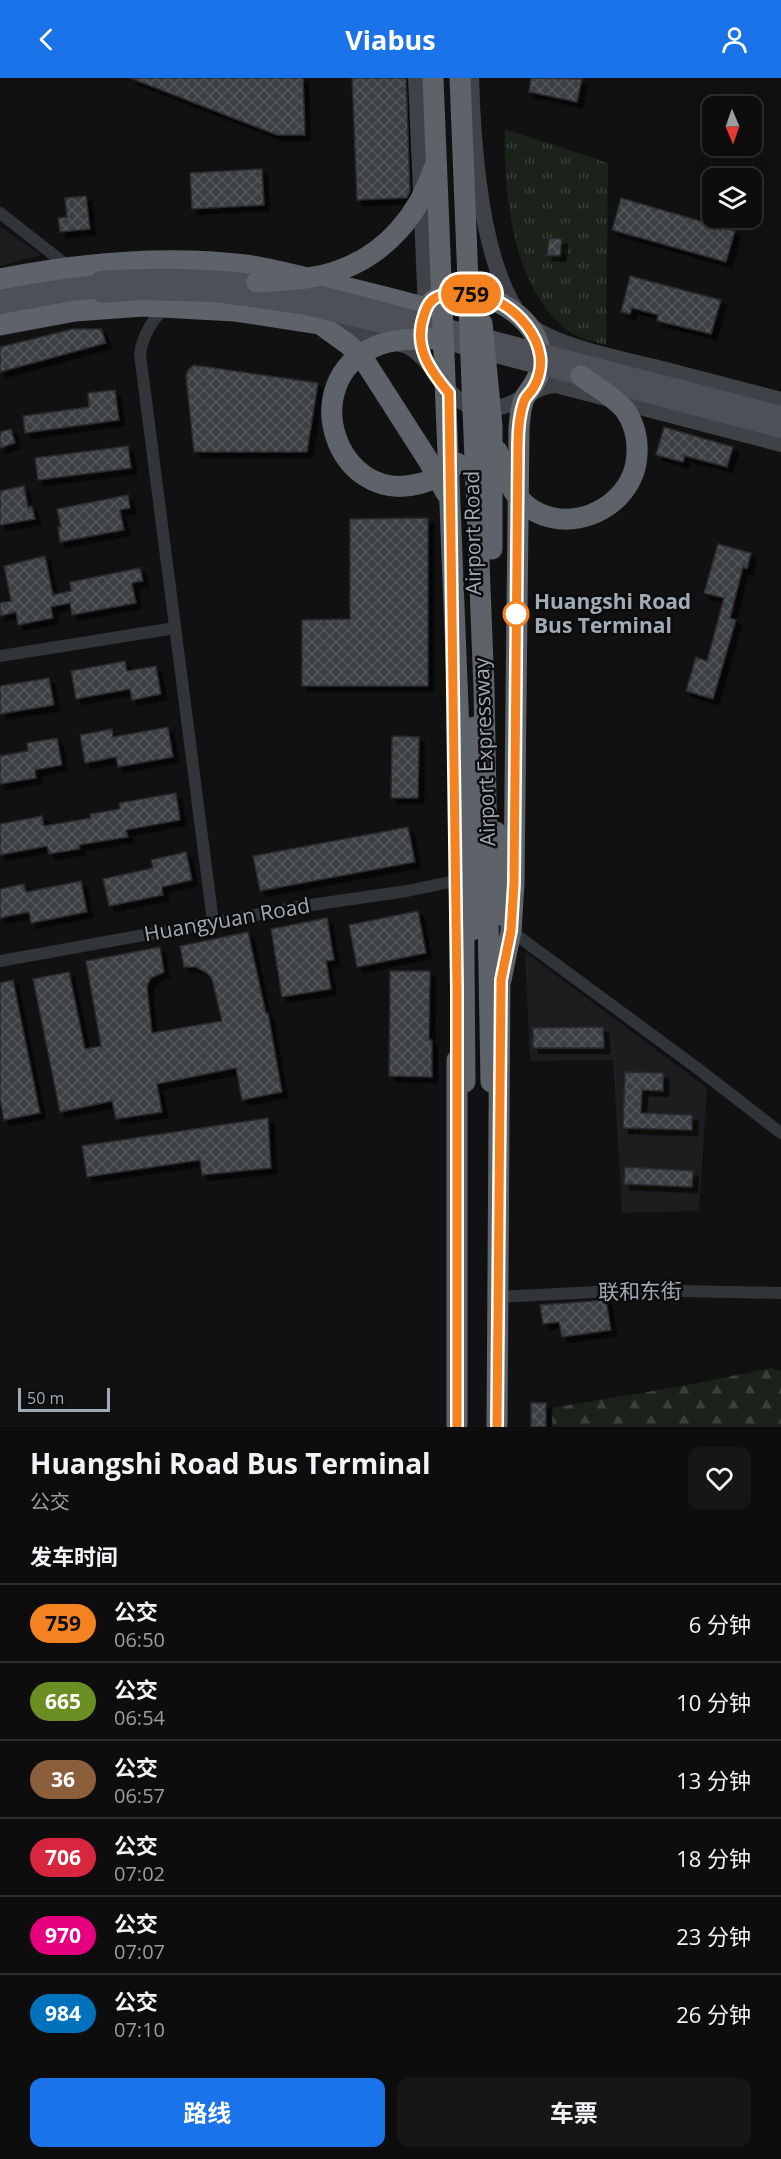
<!DOCTYPE html>
<html lang="zh">
<head>
<meta charset="utf-8">
<style>
	body { margin:0; font-family:"Open Sans","Noto Sans SC",sans-serif; background:#161617; color:#f1f3f6; height:100vh; display:flex; flex-direction:column; font-size:22px; white-space:nowrap }
	* { box-sizing:border-box; margin:0 }
	p { font-size:20px; color:#9a9c9e }
	.icon { flex:none; width:33px; height:33px; fill:none; stroke:currentColor; stroke-width:2; stroke-linecap:round; stroke-linejoin:round }
	.map { position:relative; height:1349px; overflow:hidden }
	.sheet { display:flex; flex-direction:column; background:#0d0d0e; flex:1 }
	.sheet>* { flex:none }
	.badge { padding:0 12px; border-radius:20px; font-size:21px; line-height:39px }
	.needle { width:39px; rotate:178deg }
	.controls { position:absolute; left:702px; top:18px; display:grid; gap:12px }
	.controls a { display:grid; place-items:center; width:60px; height:60px; border-radius:12px; background:#0d0d0e; box-shadow:0 6px 24px #0002,0 0 0 2px #2d2d2e; font-size:30px }
	.scale { position:absolute; left:18px; bottom:15px; width:92px; box-sizing:border-box; padding-left:6px; border:3px solid #a0abb5; border-top:0; font-size:16px; line-height:21px; white-space:nowrap; color:#a0abb5; -webkit-text-stroke:4px #0c0c0d; paint-order:stroke }
	.map>.badge { position:absolute; translate:-50% -50%; box-shadow:0 0 0 3px #fff }
	h2 { padding:0 30px; font-size:22px; line-height:54px }
	.round { display:grid; place-items:center; flex:none; width:63px; height:63px; border-radius:12px; background:#161617 }
	.headline { display:flex; align-items:center; justify-content:space-between; height:102px; padding:0 30px }
	h1 { font-size:28px; font-weight:700; line-height:45px }
	.primary-button { display:flex; gap:12px; margin-top:auto; padding:12px 30px }
	.primary-button a { flex:1; height:69px; border-radius:12px; background:#1a73e8; color:#fff; font-size:24px; font-weight:700; line-height:69px; text-align:center }
	.primary-button a+a { background:#161617; color:#f1f3f6 }
	ul { padding:0; list-style:none }
	li { display:flex; align-items:center; gap:18px; height:78px; padding:0 30px; border-top:2px solid #2d2d2e }
	li div { flex:1 }
	li b { display:block; font-size:22px }
	li em { font-style:normal }
	li .badge { min-width:66px; font-weight:700; text-align:center }
	header { display:flex; justify-content:space-between; align-items:center; height:78px; padding:0 30px; background:#1a73e8; color:#fff; font-size:27px; font-weight:700 }
	.map>svg:first-child { display:block }
	.built { fill:#1c1d1f }
	.forest { fill:url(#forest-firs) }
	.park { fill:url(#park-tufts) }
	.building { fill:url(#building-cross-hatch); stroke:#2a2b2f; stroke-width:1.5; filter:url(#shadow) }
	.lines { fill:none; stroke-linecap:round; stroke-linejoin:round }
	.street { stroke:#313438; stroke-width:12 }
	.secondary { stroke:#3f4348; stroke-width:16 }
	.primary { stroke:#4d5157; stroke-width:18 }
	.highway { stroke:#5d6369; stroke-width:21 }
	.primary-bridge { stroke:#4d5157; stroke-width:18 }
	.highway-bridge { stroke:#5d6369; stroke-width:21 }
	.line-casing { stroke:#fff; stroke-width:14 }
	.line { stroke:#f58220; stroke-width:9 }
	.stop-dot { fill:#fff; stroke:#f58220; stroke-width:3 }
	.labels { text-anchor:middle; stroke-width:5; stroke-linejoin:round; paint-order:stroke }
	.street-label { font-size:21px; fill:#a0abb5; stroke:#0c0c0d }
	.stop-label { font-size:21px; font-weight:bold; fill:#a0abb5; stroke:#0c0c0d; text-anchor:start }
</style>
</head>
<body>
<header><svg class="icon" aria-label="back" viewBox="0 0 24 24"><path d="M15 5l-7 7 7 7"/></svg>Viabus<svg class="icon" aria-label="person" viewBox="0 0 24 24"><circle cx="12" cy="8" r="4"/><path d="M4 21q1-7 8-7t8 7"/></svg></header>
<div class="map">
<svg width="781" height="1349" viewBox="0 0 781 1349">
	<defs>
		<pattern id="forest-firs" width="22" height="20" patternUnits="userSpaceOnUse" patternTransform="scale(1.5)"><rect width="22" height="20" fill="#1b221a"/><path d="M5 1l3.5 6h-7zM16 11l3.5 6h-7z" fill="#393f39"/></pattern>
		<pattern id="park-tufts" width="24" height="20" patternUnits="userSpaceOnUse" patternTransform="scale(1.5)"><rect width="24" height="20" fill="#1b221a"/><path d="M3 7l-1-3M5 7V3M7 7l1-3M15 17l-1-3M17 17v-4M19 17l1-3" fill="none" stroke="#393f39"/></pattern>
		<pattern id="building-cross-hatch" width="8" height="8" patternUnits="userSpaceOnUse" patternTransform="scale(1.5)"><rect width="8" height="8" fill="#3c3f43"/><path d="M0 0l8 8M0 8l8-8" fill="none" stroke="#55585c"/></pattern>
		<filter id="shadow"><feDropShadow dx="5.5" dy="5.5" stdDeviation="0" flood-color="#0009"/></filter>
	</defs>
	<rect width="100%" height="100%" fill="#111112"/>
	<g class="built">
		<path d="M0 149 41 177 0 188Z"/>
		<path d="M525 874 707 1010 699 1133 622 1135 613 982 530 983Z"/>
	</g>
	<path class="forest" d="M771 1290 781 1293V1349H552L551 1330 683 1308Z"/>
	<path class="park" d="M505 51 608 85 606 267C596 264 584 262 575 257 513 220 503 115 505 51Z"/>
	<g class="building">
		<path d="M130 0H303L305 57H277Z"/>
		<path d="M352 0H406L410 113 407 120 357 122Z"/>
		<path d="M531 0 582 1 577 24 529 14Z"/>
		<path d="M262 91 264 127 192 131 190 95Z"/>
		<path d="M86 118 90 151 60 154 58 140 67 139 65 120Z"/>
		<path d="M621 120 735 153 726 184 612 152Z"/>
		<path d="M549 160 562 161 560 178 547 177Z"/>
		<path d="M630 198 721 222 711 256 657 243 658 237 632 230 630 236 621 234Z"/>
		<path d="M73 251H101L106 265 0 294V269Z"/>
		<path d="M194 287 318 305 307 374H194L186 298 188 292Z"/>
		<path d="M115 312 119 342 25 355 23 338 89 329 88 315Z"/>
		<path d="M664 349 733 369 727 389 685 378 683 384 656 377Z"/>
		<path d="M11 351 15 365 0 370V354Z"/>
		<path d="M128 368 131 390 38 402 35 380Z"/>
		<path d="M24 408 28 429 32 428 35 441 0 447V413Z"/>
		<path d="M128 417 130 430 120 432 124 452 60 464 58 449H61L57 431Z"/>
		<path d="M428 440V608H302V542L350 541V441Z"/>
		<path d="M718 466 751 475 747 491 743 489 730 540 736 542 713 621 686 613 696 579 707 583 724 520 704 515Z"/>
		<path d="M45 478 53 517 71 513 70 504 140 490 143 503 132 505 136 525 72 537 70 525 51 529 53 540 18 547 16 534 0 538V525L11 523 4 488Z"/>
		<path d="M125 583 127 593 156 588 161 616 132 622 130 611 76 621 71 593Z"/>
		<path d="M49 600 54 627 0 636V608Z"/>
		<path d="M168 649 173 679 118 689 116 679 85 685 80 657 112 651 113 659Z"/>
		<path d="M392 658 419 659 418 720H391Z"/>
		<path d="M57 660 62 687 35 692 36 700 0 706V678L28 673 27 665Z"/>
		<path d="M176 715 180 742 126 752 128 759 79 767 80 771 49 776 47 768 0 777V746L42 738 44 748 91 740 90 736 120 731 119 725Z"/>
		<path d="M408 749 415 784 260 813 253 778Z"/>
		<path d="M186 774 192 802 162 809 163 817 109 828 103 801 153 790 151 782Z"/>
		<path d="M81 803 87 834 31 845 29 834 0 840V811L24 806 26 814Z"/>
		<path d="M418 833 426 875 357 889 349 847Z"/>
		<path d="M327 840 334 882 326 883 331 911 282 919 271 851Z"/>
		<path d="M248 854 266 936 268 935 282 1014 242 1022 236 990 157 1006 162 1034 116 1041 112 1023 60 1034 33 901 69 894 85 971 101 968 86 883 160 869 164 894 151 900 147 908 152 955 222 943 212 901 208 896 196 889H184L180 868Z"/>
		<path d="M390 893H430L429 962H432V999L389 998Z"/>
		<path d="M13 902 40 1035 4 1042 0 1021V905Z"/>
		<path d="M603 949 604 970H533V950Z"/>
		<path d="M625 994 663 995V1013L642 1012 641 1035 692 1037V1052L623 1050Z"/>
		<path d="M268 1040 271 1090 202 1097 200 1082 87 1099 82 1068Z"/>
		<path d="M625 1089 693 1093 692 1109 624 1106Z"/>
		<path d="M606 1222 611 1252 562 1259 559 1244 543 1246 540 1227Z"/>
		<rect x="531" y="1325" width="15" height="24"/>
	</g>
	<g class="lines">
		<g class="street">
			<path d="M0 135 69 189"/>
			<path d="M164 229C152 244 143 256 140 276L213 844"/>
			<path d="M0 578 175 550"/>
			<path d="M511 853 697 990 781 1055"/>
			<path d="M0 883 304 828 407 813 455 803"/>
			<path d="M498 1219 635 1212 781 1215"/>
		</g>
		<g class="secondary">
			<path d="M416 0 426 230 424 235"/>
			<path d="M471 0C473 67 480 184 521 239 542 267 632 283 666 292 704 302 743 312 781 322"/>
			<path d="M325 247 408 268C443 288 445 340 500 329 520 326 535 307 556 307L781 366"/>
		</g>
		<g class="primary">
			<path d="M0 218 44 208 100 202"/>
			<path d="M0 232 102 216"/>
		</g>
		<g class="highway">
			<path d="M0 201C81 185 163 177 245 187 270 190 295 197 320 203 356 212 391 220 426 230 437 215 455 213 472 216 507 221 548 252 540 291 538 303 531 309 525 319 520 328 520 341 519 351L514 805 511 853 501 902"/>
			<path d="M0 247 75 233 143 228 235 233 320 246 349 267 364 282 428 382 446 415"/>
			<path d="M496 754 500 837"/>
			<path d="M472 852 474 822V649"/>
			<path d="M457 1349V982"/>
			<path d="M497 1349 500 889"/>
		</g>
		<g class="primary-bridge">
			<path d="M100 202C171 197 240 200 310 214L781 337"/>
			<path d="M102 216 138 213 216 215 301 227 382 246 781 351"/>
		</g>
		<g class="highway-bridge">
			<path d="M433 0 463 754 465 1004"/>
			<path d="M460 0 484 611 491 1004"/>
			<path d="M257 204C284 202 314 202 340 192 387 175 419 136 434 90"/>
			<path d="M482 245 492 348V471"/>
			<path d="M438 261C417 261 394 260 374 269 295 305 337 427 418 406 434 402 446 397 457 385"/>
			<path d="M497 373C503 388 507 406 518 419 556 465 635 434 637 376 638 360 634 345 625 332 613 318 596 309 581 298"/>
		</g>
	</g>
	<g class="lines">
		<defs>
			<path id="line" d="M457 1349V911L449 315C429 291 413 268 424 237 426 230 430 222 437 219 477 200 533 235 540 277 542 288 539 302 532 312 529 316 526 318 524 323 519 337 518 353 518 368L514 805 511 853 501 902 497 1349"/>
		</defs>
		<use href="#line" class="line-casing"/>
		<use href="#line" class="line"/>
	</g>
	<circle class="stop-dot" cx="516" cy="536" r="12"/>
	<g class="labels">
		<g class="street-label">
			<text transform="translate(473 455) rotate(-91)" y="7">Airport Road</text>
			<text transform="translate(485 674) rotate(-92)" y="7">Airport Expressway</text>
			<text transform="translate(227 842) rotate(-10)" y="7">Huangyuan Road</text>
			<text transform="translate(640 1214) rotate(-1)" y="7">联和东街</text>
		</g>
		<g class="stop-label">
			<text x="534" y="531">Huangshi Road<tspan x="534" dy="24">Bus Terminal</tspan></text>
		</g>
	</g>
</svg>
<div class="controls">
<a><svg class="needle" viewBox="-14 -14 28 28"><path d="M0-13l5 13h-10z" fill="#e53935"/><path d="M0 13l5-13h-10z" fill="#9a9c9e"/></svg></a>
<a><svg class="icon" aria-label="layers" viewBox="0 0 24 24"><path d="M12 4l9 5-9 5-9-5zM3 14l9 5 9-5"/></svg></a>
</div>
<div class="scale">50 m</div>
<b class="badge" style="left:471px;top:216px;background:#f58220;color:#111">759</b>
</div>
<section class="sheet">
<div class="headline"><div><h1>Huangshi Road Bus Terminal</h1><p>公交</p></div><a class="round"><svg class="icon" aria-label="heart" viewBox="0 0 24 24"><path d="M12 20l-8-8c-3-5 5-10 8-4 3-6 11-1 8 4z"/></svg></a></div>
<h2>发车时间</h2>
<ul>
<li><span class="badge" style="background:#f58220;color:#111">759</span><div><b>公交</b><p>06:50</p></div><em>6 分钟</em></li>
<li><span class="badge" style="background:#6b8e23;color:#fff">665</span><div><b>公交</b><p>06:54</p></div><em>10 分钟</em></li>
<li><span class="badge" style="background:#8b5e3c;color:#fff">36</span><div><b>公交</b><p>06:57</p></div><em>13 分钟</em></li>
<li><span class="badge" style="background:#d7263d;color:#fff">706</span><div><b>公交</b><p>07:02</p></div><em>18 分钟</em></li>
<li><span class="badge" style="background:#e6007e;color:#fff">970</span><div><b>公交</b><p>07:07</p></div><em>23 分钟</em></li>
<li><span class="badge" style="background:#0072bc;color:#fff">984</span><div><b>公交</b><p>07:10</p></div><em>26 分钟</em></li>
</ul>
<div class="primary-button"><a>路线</a><a>车票</a></div>
</section>
</body>
</html>
